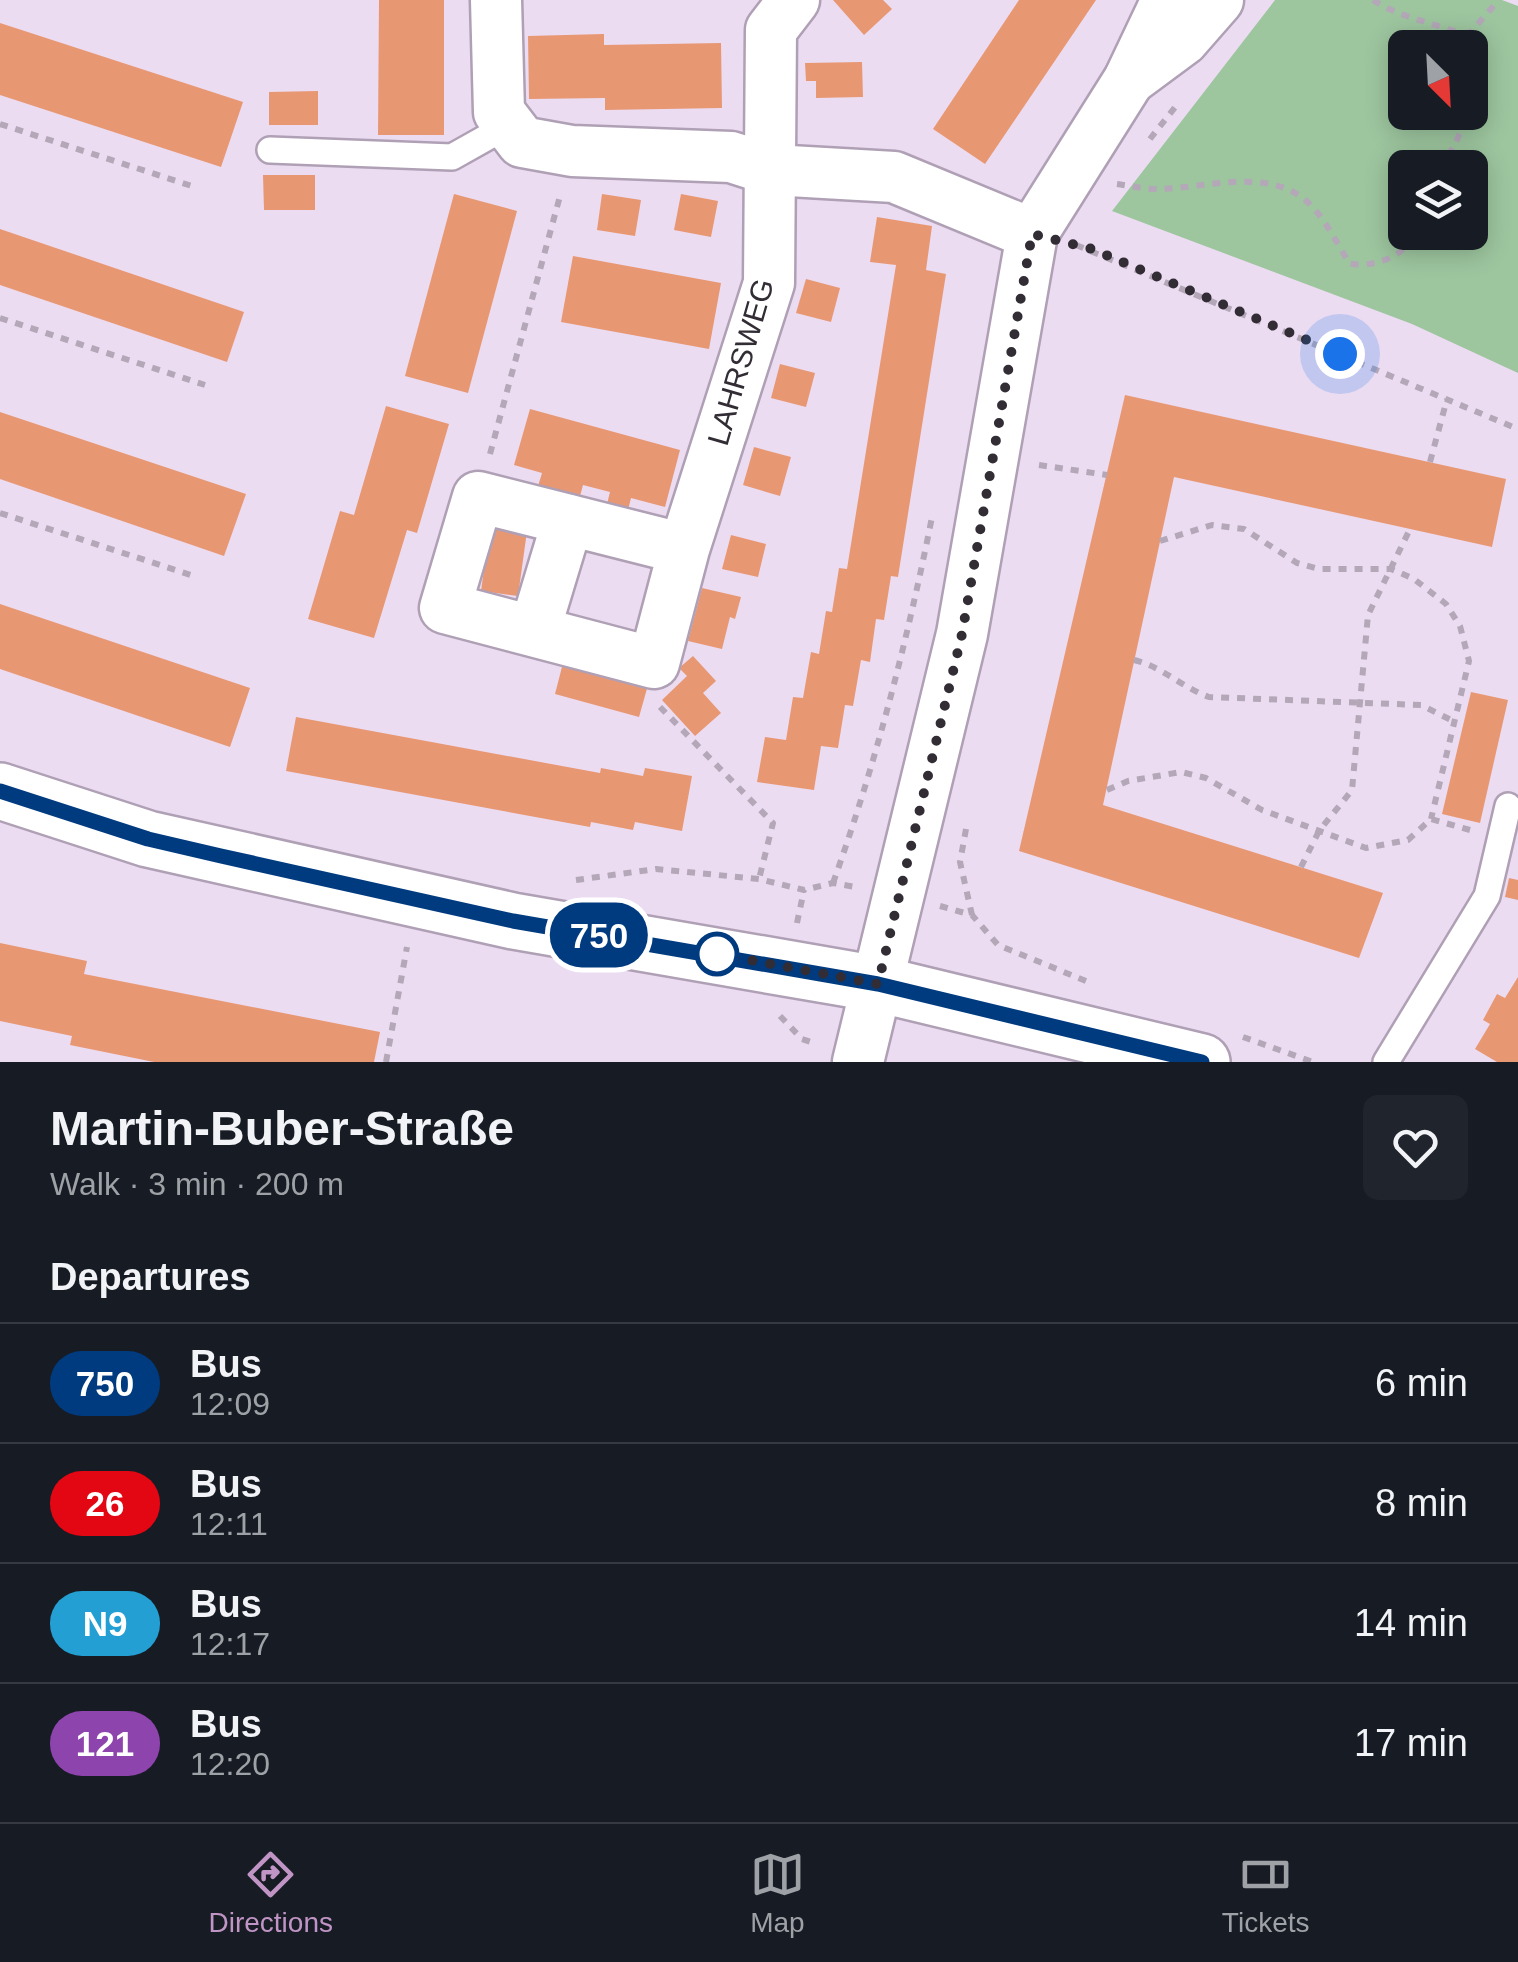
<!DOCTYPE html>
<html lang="en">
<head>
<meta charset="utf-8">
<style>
	body { margin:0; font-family:Helvetica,sans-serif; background:#20242c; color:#f1f3f6; height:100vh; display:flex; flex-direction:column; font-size:38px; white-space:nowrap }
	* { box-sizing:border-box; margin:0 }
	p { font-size:32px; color:#9ea1a6 }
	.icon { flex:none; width:55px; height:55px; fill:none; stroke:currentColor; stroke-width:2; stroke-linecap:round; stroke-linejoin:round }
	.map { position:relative; height:1062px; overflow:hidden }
	.drawer { display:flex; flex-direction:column; background:#171b24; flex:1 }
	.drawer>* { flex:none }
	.badge { padding:0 20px; border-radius:32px; font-size:35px; line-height:65px }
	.needle { width:65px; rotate:156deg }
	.tools { position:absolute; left:1388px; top:30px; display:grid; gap:20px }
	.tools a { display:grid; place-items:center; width:100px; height:100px; border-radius:15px; background:#171b24; box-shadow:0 5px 25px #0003; font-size:50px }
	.you { position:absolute; width:50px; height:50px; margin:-25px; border:8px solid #fff; border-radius:50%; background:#1a73e8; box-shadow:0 0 0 15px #1a73e833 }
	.map>.badge { position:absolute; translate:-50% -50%; box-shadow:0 0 0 5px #fff }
	h2 { padding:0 50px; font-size:38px; line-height:90px }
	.round { display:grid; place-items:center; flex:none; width:105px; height:105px; border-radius:15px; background:#20242c }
	.head { display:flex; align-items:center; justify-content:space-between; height:170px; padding:0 50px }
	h1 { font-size:48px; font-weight:600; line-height:75px }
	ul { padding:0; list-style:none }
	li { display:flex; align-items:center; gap:30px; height:120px; padding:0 50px; border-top:2px solid #363941 }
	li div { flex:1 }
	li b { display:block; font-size:38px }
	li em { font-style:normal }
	li .badge { min-width:110px; font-weight:700; text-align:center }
	.menu { display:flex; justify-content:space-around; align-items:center; height:140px; border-top:2px solid #363941; background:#171b24; font-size:28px; color:#9ea1a6 }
	.menu a { display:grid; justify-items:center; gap:5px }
	.menu .current { color:#c094c5 }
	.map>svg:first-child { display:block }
	.green { fill:#9dc69f; fill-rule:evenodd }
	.building { fill:#e89773 }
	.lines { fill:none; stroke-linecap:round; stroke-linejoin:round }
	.lane-casing { stroke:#afa0b5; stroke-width:30 }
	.street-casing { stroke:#afa0b5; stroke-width:55 }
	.secondary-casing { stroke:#afa0b5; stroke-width:60 }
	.path { stroke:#b3a7b8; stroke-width:6; stroke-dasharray:8 8; stroke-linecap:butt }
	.lane { stroke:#fff; stroke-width:25 }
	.street { stroke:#fff; stroke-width:50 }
	.secondary { stroke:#fff; stroke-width:55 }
	.line-casing { stroke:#fff; stroke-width:22 }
	.line { stroke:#003b80; stroke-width:15 }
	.walk { stroke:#322c34; stroke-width:10; stroke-dasharray:0 18 }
	.stop-dot { fill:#fff; stroke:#003b80; stroke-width:5 }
	.labels { text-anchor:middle; stroke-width:8; stroke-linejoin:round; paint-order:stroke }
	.street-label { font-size:30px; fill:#322c34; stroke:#fff }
</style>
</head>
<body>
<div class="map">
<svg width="1518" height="1062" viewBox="0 0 1518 1062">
	<rect width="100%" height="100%" fill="#ecdcf2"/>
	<path class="green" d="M1275 0H1502L1518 6V373L1412 324 1112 211ZM1405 48H1470V112H1405ZM1405 168H1470V232H1405Z"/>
	<g class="building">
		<path d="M379 0H444V135H378Z"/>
		<path d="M833 0H883L892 9 864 35Z"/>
		<path d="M1019 0H1096L985 164 933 129Z"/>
		<path d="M0 23 243 102 221 167 0 95Z"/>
		<path d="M604 34V45L721 43 722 108 605 110V98L529 99 528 36Z"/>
		<path d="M862 62 863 97 816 98V81H806L805 63Z"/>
		<path d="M318 91V125H269V92Z"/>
		<path d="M263 175H315V210H264Z"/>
		<path d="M454 194 517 211 468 393 405 376Z"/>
		<path d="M602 194 641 200 635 236 597 230Z"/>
		<path d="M681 194 718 201 711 237 674 230Z"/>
		<path d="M877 217 932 226 926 270 946 274 898 577 891 576 884 620 876 619 870 662 861 660 853 706 845 705 838 748 821 746 814 790 757 782 765 737 786 740 793 697 803 698 811 652 819 654 826 611 832 612 839 568 847 569 896 265 870 262Z"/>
		<path d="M0 229 244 312 227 362 0 285Z"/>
		<path d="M573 256 721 283 709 349 561 322Z"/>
		<path d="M806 279 840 288 831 322 796 313Z"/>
		<path d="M780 364 815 373 806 407 771 398Z"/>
		<path d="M1125 395 1506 479 1492 547 1174 477 1103 805 1383 893 1359 958 1019 851Z"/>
		<path d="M386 406 449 424 417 533 407 530 374 638 308 619 340 511 354 515Z"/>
		<path d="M530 409 680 450 665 507 631 498 625 522 604 516 610 492 583 485 577 507 535 496 542 473 514 465Z"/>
		<path d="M0 412 246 494 224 556 0 479Z"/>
		<path d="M754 447 791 457 780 496 743 485Z"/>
		<path d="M491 518 528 524 518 596 481 591Z"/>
		<path d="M731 535 766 544 758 577 722 569Z"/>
		<path d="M702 588 741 597 735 619 730 617 722 649 688 641Z"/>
		<path d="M0 604 250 688 230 747 0 669Z"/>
		<path d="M693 656 716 681 703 693 721 713 695 736 662 700 687 676 679 668Z"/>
		<path d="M563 663 648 685 639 717 555 694Z"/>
		<path d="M1471 692 1508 700 1480 823 1442 814Z"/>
		<path d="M296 717 600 773 601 768 643 776 645 768 692 776 682 831 635 822 633 830 591 822 590 827 286 771Z"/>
		<path d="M1509 878 1518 880V900L1505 897Z"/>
		<path d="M0 943 87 961 84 974 380 1032 374 1062H154L70 1045 72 1036 0 1021Z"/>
		<path d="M1518 977V1062H1497L1475 1049 1490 1024 1483 1020 1497 994 1505 998Z"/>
	</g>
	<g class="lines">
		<defs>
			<g id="lane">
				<path d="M270 150 452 157 509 125"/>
				<path d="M1386 1062 1487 896 1508 806"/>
			</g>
			<g id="street">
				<path d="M496 0 499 112 522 142 572 151 731 157 772 170 894 177 1032 234"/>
				<path d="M1129 80 1183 40 1218 0"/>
				<path d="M684 549 478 497 445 608 654 663 684 549 769 283 771 30 794 0"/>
				<path d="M535 629 568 520"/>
				<path d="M858 1062 962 634 1032 234 1129 80 1167 0"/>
			</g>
			<path id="secondary" d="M0 791 148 839 513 921 878 984 1202 1062"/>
		</defs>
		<use href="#lane" class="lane-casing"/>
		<use href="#street" class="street-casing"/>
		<use href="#secondary" class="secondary-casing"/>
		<g class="path">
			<path d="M1373 0C1400 18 1436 23 1467 36L1469 48"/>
			<path d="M1467 36 1499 0"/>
			<path d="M1470 51 1474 72 1470 108"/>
			<path d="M0 124 195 187"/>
			<path d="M1150 139 1176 106"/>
			<path d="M1439 168 1455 145 1468 112"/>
			<path d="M1117 184C1132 186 1148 190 1163 189 1205 187 1262 170 1300 196 1322 211 1335 241 1350 264 1379 267 1402 256 1420 232"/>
			<path d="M1076 245 1518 429"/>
			<path d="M0 318 205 385"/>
			<path d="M490 454 560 196"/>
			<path d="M1430 462 1447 399"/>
			<path d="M1039 465 1107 475"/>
			<path d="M0 513 194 576"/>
			<path d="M1160 541 1212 525 1244 529 1297 563 1319 569H1391L1414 579 1446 604 1460 626 1469 661 1431 819"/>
			<path d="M1134 660C1163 667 1181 687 1209 697L1421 705 1453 721"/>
			<path d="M660 707 773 823 759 879"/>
			<path d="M1107 790 1128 781 1181 772 1206 778 1262 810 1366 848 1408 840 1431 819 1470 830"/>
			<path d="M966 829 960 862 972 915"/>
			<path d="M1301 867 1319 831 1352 790 1368 615 1410 529"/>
			<path d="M576 880 656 869 759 879 804 890 833 883 855 887"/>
			<path d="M833 883C876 763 907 642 932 517"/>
			<path d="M940 906 972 915 998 945 1086 981"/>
			<path d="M797 923 804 890"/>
			<path d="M780 1016 802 1039 817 1044"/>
			<path d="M1243 1037 1313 1062"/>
			<path d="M386 1062 407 947"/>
		</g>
		<use href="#lane" class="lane"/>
		<use href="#street" class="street"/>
		<use href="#secondary" class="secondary"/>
	</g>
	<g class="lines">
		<defs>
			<path id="line" d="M0 791 148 839 221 856 513 921 878 984 1202 1062"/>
		</defs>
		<use href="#line" class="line-casing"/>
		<use href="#line" class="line"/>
		<path class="walk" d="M717 954 878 984 962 634 1032 234 1092 249 1340 354"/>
	</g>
	<circle class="stop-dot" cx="717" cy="954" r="20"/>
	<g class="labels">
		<g class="street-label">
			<text transform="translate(741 362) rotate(-74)" y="10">LAHRSWEG</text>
		</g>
	</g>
</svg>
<div class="tools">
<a><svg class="needle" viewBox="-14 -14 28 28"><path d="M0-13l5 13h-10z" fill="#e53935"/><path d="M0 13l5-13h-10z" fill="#9ea1a6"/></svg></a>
<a><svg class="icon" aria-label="layers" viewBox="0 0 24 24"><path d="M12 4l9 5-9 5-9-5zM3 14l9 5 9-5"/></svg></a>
</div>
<div class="you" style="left:1340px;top:354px"></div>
<b class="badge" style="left:599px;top:935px;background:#003b80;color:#fff">750</b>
</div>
<section class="drawer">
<div class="head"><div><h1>Martin-Buber-Straße</h1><p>Walk · 3 min · 200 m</p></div><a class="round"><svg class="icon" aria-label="heart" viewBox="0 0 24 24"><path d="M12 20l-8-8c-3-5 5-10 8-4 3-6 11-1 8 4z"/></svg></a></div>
<h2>Departures</h2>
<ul>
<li><span class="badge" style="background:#003b80;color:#fff">750</span><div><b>Bus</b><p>12:09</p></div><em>6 min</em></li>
<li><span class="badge" style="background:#e30613;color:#fff">26</span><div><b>Bus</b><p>12:11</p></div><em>8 min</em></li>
<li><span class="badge" style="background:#249fd3;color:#fff">N9</span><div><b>Bus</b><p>12:17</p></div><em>14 min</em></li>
<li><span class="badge" style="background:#8e44ad;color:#fff">121</span><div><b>Bus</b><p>12:20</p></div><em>17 min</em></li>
</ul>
</section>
<nav class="menu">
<a class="current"><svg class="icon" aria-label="directions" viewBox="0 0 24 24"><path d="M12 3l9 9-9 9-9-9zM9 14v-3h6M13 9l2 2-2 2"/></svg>Directions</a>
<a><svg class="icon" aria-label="map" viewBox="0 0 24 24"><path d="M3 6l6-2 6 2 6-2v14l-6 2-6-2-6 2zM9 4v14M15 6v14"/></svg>Map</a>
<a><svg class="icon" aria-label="tickets" viewBox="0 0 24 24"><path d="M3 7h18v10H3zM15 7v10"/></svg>Tickets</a>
</nav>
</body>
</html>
